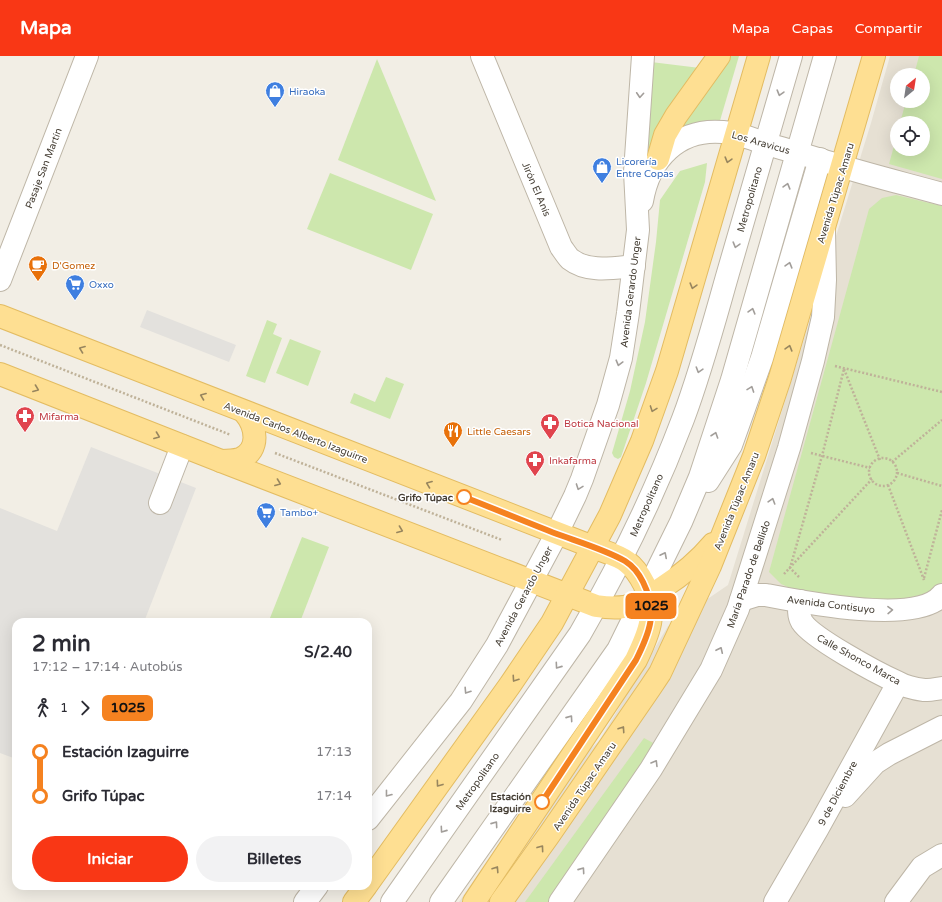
<!DOCTYPE html>
<html lang="es">
<head>
<meta charset="utf-8">
<style>
	body { margin:0; font-family:"Varela Round",sans-serif; background:#f2f2f3; color:#2b2b33; height:100vh; display:flex; flex-direction:column; font-size:15px; white-space:nowrap }
	* { box-sizing:border-box; margin:0 }
	p { font-size:13px; color:#7c7c81 }
	.icon { flex:none; width:22px; height:22px; fill:none; stroke:currentColor; stroke-width:2; stroke-linecap:round; stroke-linejoin:round }
	.map { position:relative; flex:1; overflow:hidden }
	.details { position:absolute; left:12px; top:562px; width:360px; height:272px; display:flex; flex-direction:column; background:#fff; border-radius:12px; box-shadow:0 4px 16px #0002 }
	.details>* { flex:none }
	.badge { padding:0 8px; border-radius:6px; font-size:14px; line-height:26px }
	.needle { width:26px; rotate:30deg }
	.controls { position:absolute; left:890px; top:12px; display:grid; gap:8px }
	.controls a { display:grid; place-items:center; width:40px; height:40px; border-radius:50%; background:#fff; box-shadow:0 4px 16px #0002; font-size:20px }
	.map>.badge { position:absolute; translate:-50% -50%; box-shadow:0 0 0 2px #fff }
	.legs { display:flex; align-items:center; gap:6px; height:44px; padding:0 20px; font-size:13px }
	.legs p { margin-inline-start:auto }
	.summary { display:flex; align-items:center; justify-content:space-between; height:68px; padding:0 20px }
	h1 { font-size:22px; font-weight:700; line-height:30px }
	.action { display:flex; gap:8px; margin-top:auto; padding:8px 20px }
	.action a { flex:1; height:46px; border-radius:24px; background:#f93715; color:#fff; font-size:16px; font-weight:700; line-height:46px; text-align:center }
	.action a+a { background:#f2f2f3; color:#2b2b33 }
	ul { padding:0 20px; list-style:none }
	li { display:flex; align-items:center; gap:14px; height:44px; font-size:15px }
	li i { display:grid; place-items:center; width:6px; height:100%; margin:0 5px; background:currentColor }
	li i::after { content:''; width:10px; height:10px; margin:-5px; border:3px solid; border-radius:50%; background:#fff }
	li p { margin-inline-start:auto }
	li:first-child i { background:linear-gradient(#0000 50%,currentColor 0) }
	li:last-child i { background:linear-gradient(currentColor 50%,#0000 0) }
	header { display:flex; align-items:center; gap:24px; box-sizing:border-box; height:56px; padding:0 20px; background:#f93715; color:#fff }
	header strong { font-size:19px }
	nav { display:flex; gap:22px; margin-inline-start:auto; font-size:14px }
	.map>svg:first-child { display:block }
	.residential { fill:#e6e0d3; fill-rule:evenodd }
	.green { fill:#cde7ad }
	.parking { fill:#e3e1dd }
	.lines { fill:none; stroke-linecap:round; stroke-linejoin:round }
	.minor-casing { stroke:#beb6a7; stroke-width:24 }
	.major-casing { stroke:#e3bc62; stroke-width:24 }
	.path { stroke:#bfb299; stroke-width:2.5; stroke-dasharray:2 2; stroke-linecap:butt }
	.minor { stroke:#fff; stroke-width:22 }
	.major { stroke:#fedf92; stroke-width:22 }
	.oneway { stroke:#a29e9a }
	.oneway2 { stroke:#98865e }
	.line-1-casing { stroke:#fff; stroke-width:9 }
	.line-1 { stroke:#f58220; stroke-width:6 }
	.stop-1-dot { fill:#fff; stroke:#f58220; stroke-width:2 }
	.labels { text-anchor:middle; stroke-width:3; stroke-linejoin:round; paint-order:stroke }
	.shop-label { font-size:10px; fill:#366cbe; stroke:#fff; text-anchor:start }
	.street-label { font-size:10px; fill:#453e34; stroke:#fff }
	.food-label { font-size:10px; fill:#c56008; stroke:#fff; text-anchor:start }
	.health-label { font-size:10px; fill:#be3a42; stroke:#fff; text-anchor:start }
	.stop-label { font-size:10px; font-weight:bold; fill:#453e34; stroke:#fff; text-anchor:end }
</style>
</head>
<body>
<header>
<strong>Mapa</strong>
<nav><a>Mapa</a><a>Capas</a><a>Compartir</a></nav>
</header>
<div class="map">
<svg width="942" height="846" viewBox="0 0 942 846">
	<rect width="100%" height="100%" fill="#f2eee5"/>
	<path class="residential" d="M890 0H942V846H459L510 771 599 685 668 570 728 529 871 67ZM897 19H923V45H897ZM897 67H923V93H897Z"/>
	<g class="green">
		<path d="M731 0H739L719 68 678 74Z"/>
		<path d="M919 0H942V123L889 108 897 79V93H923V67H900L906 45H923V19H914Z"/>
		<path d="M377 3 436 145 338 104Z"/>
		<path d="M651 6 700 12 661 71 645 103Z"/>
		<path d="M707 107 705 126 646 327 621 401 618 403 614 401 612 397 630 335 645 266 656 186 660 144 680 115Z"/>
		<path d="M330 117 433 158 411 214 307 173Z"/>
		<path d="M896 139 942 150V526L938 535 890 546 801 537 781 528 769 516 869 153 882 142Z"/>
		<path d="M267 264 277 268 273 278 282 282 265 327 246 320Z"/>
		<path d="M290 283 321 295 308 330 276 317Z"/>
		<path d="M386 321 404 328 390 363 350 347 354 337 375 346Z"/>
		<path d="M302 481 329 491 300 566H280L270 562Z"/>
		<path d="M644 682 657 689 552 846H525Z"/>
	</g>
	<g class="parking">
		<path d="M147 254 236 289 229 306 140 271Z"/>
		<path d="M91 391 196 432 144 566H16V703L0 697V452L57 475Z"/>
	</g>
	<g class="lines">
		<defs>
			<g id="minor">
				<path d="M482 0 561 191C564 195 567 200 570 203 588 217 613 212 634 210"/>
				<path d="M642 145C649 103 678 72 723 76 737 77 751 82 764 87 787 94 810 100 834 108 869 119 906 128 942 138"/>
				<path d="M0 224 87 0"/>
				<path d="M708 425 731 389 762 302 820 103"/>
				<path d="M160 447 182 390"/>
				<path d="M741 544 757 539H766C802 546 917 569 942 539"/>
				<path d="M800 545C799 553 798 559 802 566 812 582 877 617 897 626 904 630 916 633 924 634 930 634 936 633 942 632"/>
				<path d="M845 740 875 707 889 698 942 671"/>
				<path d="M368 763 461 645 497 589 557 477 575 440 582 423 608 349 621 302 628 257 638 174 635 116 643 0"/>
				<path d="M305 846 317 830"/>
				<path d="M392 846 580 578C620 509 655 437 683 363 701 315 714 266 728 217 749 145 770 72 791 0"/>
				<path d="M441 846 618 594 681 466 700 421 732 324 825 0"/>
				<path d="M560 846 651 713 711 614 738 553 789 392 813 305 823 261 825 224 824 176"/>
				<path d="M775 846 818 772 898 627"/>
				<path d="M896 846 922 811 942 799"/>
			</g>
			<g id="major">
				<path d="M658 103 665 79 676 60 719 0"/>
				<path d="M0 260 593 491C604 496 618 499 627 506 635 512 640 520 644 528 658 557 649 577 636 604L474 846"/>
				<path d="M0 318 221 405 596 550C609 552 621 553 633 549 644 546 653 539 662 532 682 519 698 506 713 488"/>
				<path d="M221 405C228 405 234 405 240 403 261 394 256 370 245 357"/>
				<path d="M368 827 510 629 552 567 610 459 642 385 667 315 759 0"/>
				<path d="M354 846 366 830"/>
				<path d="M501 846 549 779 650 632 660 617 710 510 754 400 780 322 874 0"/>
			</g>
		</defs>
		<use href="#minor" class="minor-casing"/>
		<use href="#major" class="major-casing"/>
		<g class="path">
			<path d="M0 289 231 379"/>
			<path d="M835 310 942 336"/>
			<path d="M844 313 880 404"/>
			<path d="M275 397 502 484"/>
			<path d="M811 397 870 412"/>
			<circle cx="883" cy="416" r="14"/>
			<path d="M892 406 942 364"/>
			<path d="M897 417 942 430"/>
			<path d="M888 429 924 524"/>
			<path d="M784 518 872 423"/>
			<path d="M799 521 790 512 822 400 844 313"/>
			<path d="M924 522 942 454"/>
		</g>
		<use href="#minor" class="minor"/>
		<use href="#major" class="major"/>
	</g>
	<defs><path id="oneway-chevron" d="M-2-3.5L2.5 0L-2 3.5" fill="none" stroke-width="1.6" stroke-linecap="round" stroke-linejoin="round"/></defs>
	<g class="oneway">
		<use href="#oneway-chevron" transform="translate(780 37) rotate(106)"/>
		<use href="#oneway-chevron" transform="translate(640 39) rotate(94)"/>
		<use href="#oneway-chevron" transform="translate(787 130) rotate(-74)"/>
		<use href="#oneway-chevron" transform="translate(736 189) rotate(106)"/>
		<use href="#oneway-chevron" transform="translate(789 209) rotate(-74)"/>
		<use href="#oneway-chevron" transform="translate(752 255) rotate(-74)"/>
		<use href="#oneway-chevron" transform="translate(619 307) rotate(105)"/>
		<use href="#oneway-chevron" transform="translate(699 314) rotate(107)"/>
		<use href="#oneway-chevron" transform="translate(751 333) rotate(-70)"/>
		<use href="#oneway-chevron" transform="translate(715 379) rotate(-71)"/>
		<use href="#oneway-chevron" transform="translate(579 431) rotate(110)"/>
		<use href="#oneway-chevron" transform="translate(772 445) rotate(-73)"/>
		<use href="#oneway-chevron" transform="translate(664 499) rotate(-63)"/>
		<use href="#oneway-chevron" transform="translate(890 554) rotate(-1)"/>
		<use href="#oneway-chevron" transform="translate(720 594) rotate(-65)"/>
		<use href="#oneway-chevron" transform="translate(558 610) rotate(125)"/>
		<use href="#oneway-chevron" transform="translate(467 635) rotate(123)"/>
		<use href="#oneway-chevron" transform="translate(570 662) rotate(-55)"/>
		<use href="#oneway-chevron" transform="translate(655 707) rotate(-59)"/>
		<use href="#oneway-chevron" transform="translate(388 738) rotate(128)"/>
		<use href="#oneway-chevron" transform="translate(495 768) rotate(-55)"/>
		<use href="#oneway-chevron" transform="translate(443 774) rotate(125)"/>
		<use href="#oneway-chevron" transform="translate(582 814) rotate(-55)"/>
	</g>
	<g class="oneway2">
		<use href="#oneway-chevron" transform="translate(728 104) rotate(106)"/>
		<use href="#oneway-chevron" transform="translate(693 230) rotate(106)"/>
		<use href="#oneway-chevron" transform="translate(789 292) rotate(-74)"/>
		<use href="#oneway-chevron" transform="translate(82 293) rotate(-159)"/>
		<use href="#oneway-chevron" transform="translate(36 333) rotate(21)"/>
		<use href="#oneway-chevron" transform="translate(203 340) rotate(-159)"/>
		<use href="#oneway-chevron" transform="translate(653 353) rotate(110)"/>
		<use href="#oneway-chevron" transform="translate(157 380) rotate(21)"/>
		<use href="#oneway-chevron" transform="translate(278 427) rotate(21)"/>
		<use href="#oneway-chevron" transform="translate(429 428) rotate(-159)"/>
		<use href="#oneway-chevron" transform="translate(400 474) rotate(21)"/>
		<use href="#oneway-chevron" transform="translate(515 623) rotate(124)"/>
		<use href="#oneway-chevron" transform="translate(622 673) rotate(-56)"/>
		<use href="#oneway-chevron" transform="translate(439 728) rotate(126)"/>
		<use href="#oneway-chevron" transform="translate(541 792) rotate(-54)"/>
		<use href="#oneway-chevron" transform="translate(496 813) rotate(-57)"/>
	</g>
	<g class="lines">
		<defs>
			<path id="line-1" d="M464 441C495 453 526 466 557 478 579 486 606 494 625 505 633 510 639 518 643 526 658 556 650 576 636 604L542 746"/>
		</defs>
		<use href="#line-1" class="line-1-casing"/>
		<use href="#line-1" class="line-1"/>
	</g>
	<defs>
		<symbol id="shop-pin" viewBox="-11 -11 22 30"><path d="M0 17L-7.5 6A9.5 9.5 0 1 1 7.5 6Z" fill="#3f7fe0" stroke="#fff"/><path d="M-5-2.5h2.3a2.7 3.5 0 0 1 5.4 0H5L5.5 6h-11ZM-1.5-2.5h3a1.5 2.3 0 0 0-3 0Z" fill="#fff"/></symbol>
		<symbol id="cafe-pin" viewBox="-11 -11 22 30"><path d="M0 17L-7.5 6A9.5 9.5 0 1 1 7.5 6Z" fill="#e8710a" stroke="#fff"/><path d="M-5.5-4.5H6V0H3Q3 3.5 0 3.5H-2.5Q-5.5 3.5-5.5 0ZM3-3.2v2h1.7v-2ZM-6 4.5H4V6H-6Z" fill="#fff"/></symbol>
		<symbol id="supermarket-pin" viewBox="-11 -11 22 30"><path d="M0 17L-7.5 6A9.5 9.5 0 1 1 7.5 6Z" fill="#3f7fe0" stroke="#fff"/><path d="M-6-5.5h2.5l.6 2H6L4.5 2H-2.5L-4.4-4H-6ZM-1.5 3.2a1.3 1.3 0 1 0 .1 0ZM3 3.2a1.3 1.3 0 1 0 .1 0Z" fill="#fff"/></symbol>
		<symbol id="pharmacy-pin" viewBox="-11 -11 22 30"><path d="M0 17L-7.5 6A9.5 9.5 0 1 1 7.5 6Z" fill="#e0444e" stroke="#fff"/><path d="M-2-6h4v4h4v4h-4v4h-4v-4h-4v-4h4Z" fill="#fff"/></symbol>
		<symbol id="restaurant-pin" viewBox="-11 -11 22 30"><path d="M0 17L-7.5 6A9.5 9.5 0 1 1 7.5 6Z" fill="#e8710a" stroke="#fff"/><path d="M-5-6h1v4h1v-4h1v4h1v-4h1v5L-1.5 .5V6h-2V.5L-5-1ZM5-6V6H3V1.5H1.5Q1.5-4 5-6Z" fill="#fff"/></symbol>
	</defs>
	<g fill-rule="evenodd">
		<use href="#shop-pin" x="264" y="24" width="22" height="30"/>
		<use href="#shop-pin" x="591" y="100" width="22" height="30"/>
		<use href="#cafe-pin" x="27" y="198" width="22" height="30"/>
		<use href="#supermarket-pin" x="64" y="217" width="22" height="30"/>
		<use href="#pharmacy-pin" x="14" y="349" width="22" height="30"/>
		<use href="#pharmacy-pin" x="539" y="356" width="22" height="30"/>
		<use href="#restaurant-pin" x="442" y="364" width="22" height="30"/>
		<use href="#pharmacy-pin" x="524" y="393" width="22" height="30"/>
		<use href="#supermarket-pin" x="255" y="445" width="22" height="30"/>
	</g>
	<g class="stop-1-dot">
		<circle cx="464" cy="441" r="7"/>
		<circle cx="542" cy="746" r="7"/>
	</g>
	<g class="labels">
		<g class="shop-label">
			<text x="289" y="39">Hiraoka</text>
			<text x="616" y="109">Licorería<tspan x="616" dy="12">Entre Copas</tspan></text>
			<text x="89" y="232">Oxxo</text>
			<text x="280" y="460">Tambo+</text>
		</g>
		<g class="street-label">
			<text transform="translate(761 86) rotate(16)" y="4">Los Aravicus</text>
			<text transform="translate(43 112) rotate(-69)" y="4">Pasaje San Martín</text>
			<text transform="translate(537 133) rotate(67)" y="4">Jirón El Anís</text>
			<text transform="translate(835 137) rotate(-73)" y="4">Avenida Túpac Amaru</text>
			<text transform="translate(749 143) rotate(-74)" y="4">Metropolitano</text>
			<text transform="translate(630 236) rotate(-83)" y="4">Avenida Gerardo Unger</text>
			<text transform="translate(296 376) rotate(21)" y="4">Avenida Carlos Alberto Izaguirre</text>
			<text transform="translate(736 445) rotate(-68)" y="4">Avenida Túpac Amaru</text>
			<text transform="translate(646 449) rotate(-66)" y="4">Metropolitano</text>
			<text transform="translate(748 518) rotate(-71)" y="4">María Parado de Bellido</text>
			<text transform="translate(523 540) rotate(-62)" y="4">Avenida Gerardo Unger</text>
			<text transform="translate(831 548) rotate(7)" y="4">Avenida Contisuyo</text>
			<text transform="translate(859 603) rotate(29)" y="4">Calle Shonco Marca</text>
			<text transform="translate(477 725) rotate(-55)" y="4">Metropolitano</text>
			<text transform="translate(584 730) rotate(-56)" y="4">Avenida Túpac Amaru</text>
			<text transform="translate(837 737) rotate(-62)" y="4">9 de Diciembre</text>
		</g>
		<g class="food-label">
			<text x="52" y="213">D'Gomez</text>
			<text x="467" y="379">Little Caesars</text>
		</g>
		<g class="health-label">
			<text x="39" y="364">Mifarma</text>
			<text x="564" y="371">Botica Nacional</text>
			<text x="549" y="408">Inkafarma</text>
		</g>
		<g class="stop-label">
			<text x="453" y="445">Grifo Túpac</text>
			<text x="531" y="744">Estación<tspan x="531" dy="12">Izaguirre</tspan></text>
		</g>
	</g>
</svg>
<div class="controls">
<a><svg class="needle" viewBox="-14 -14 28 28"><path d="M0-13l5 13h-10z" fill="#e53935"/><path d="M0 13l5-13h-10z" fill="#7c7c81"/></svg></a>
<a><svg class="icon" aria-label="locate" viewBox="0 0 24 24"><circle cx="12" cy="12" r="6"/><path d="M12 2v4M12 18v4M2 12h4M18 12h4"/></svg></a>
</div>
<b class="badge" style="left:651px;top:550px;background:#f58220;color:#111">1025</b>
<section class="details">
<div class="summary"><div><h1>2 min</h1><p>17:12 – 17:14 · Autobús</p></div><b>S/2.40</b></div>
<div class="legs"><svg class="icon" aria-label="walk" viewBox="0 0 24 24"><circle cx="13" cy="4" r="2"/><path d="M13 8l-2 6 4 7M11 14l-3 7M7 12l3-4h3l4 4"/></svg>1<svg class="icon" aria-label="forward" viewBox="0 0 24 24"><path d="M9 5l7 7-7 7"/></svg><b class="badge" style="background:#f58220;color:#111">1025</b></div>
<ul>
<li><i style="color:#f58220"></i><b>Estación Izaguirre</b><p>17:13</p></li>
<li><i style="color:#f58220"></i><b>Grifo Túpac</b><p>17:14</p></li>
</ul>
<div class="action"><a>Iniciar</a><a>Billetes</a></div>
</section>
</div>
</body>
</html>
